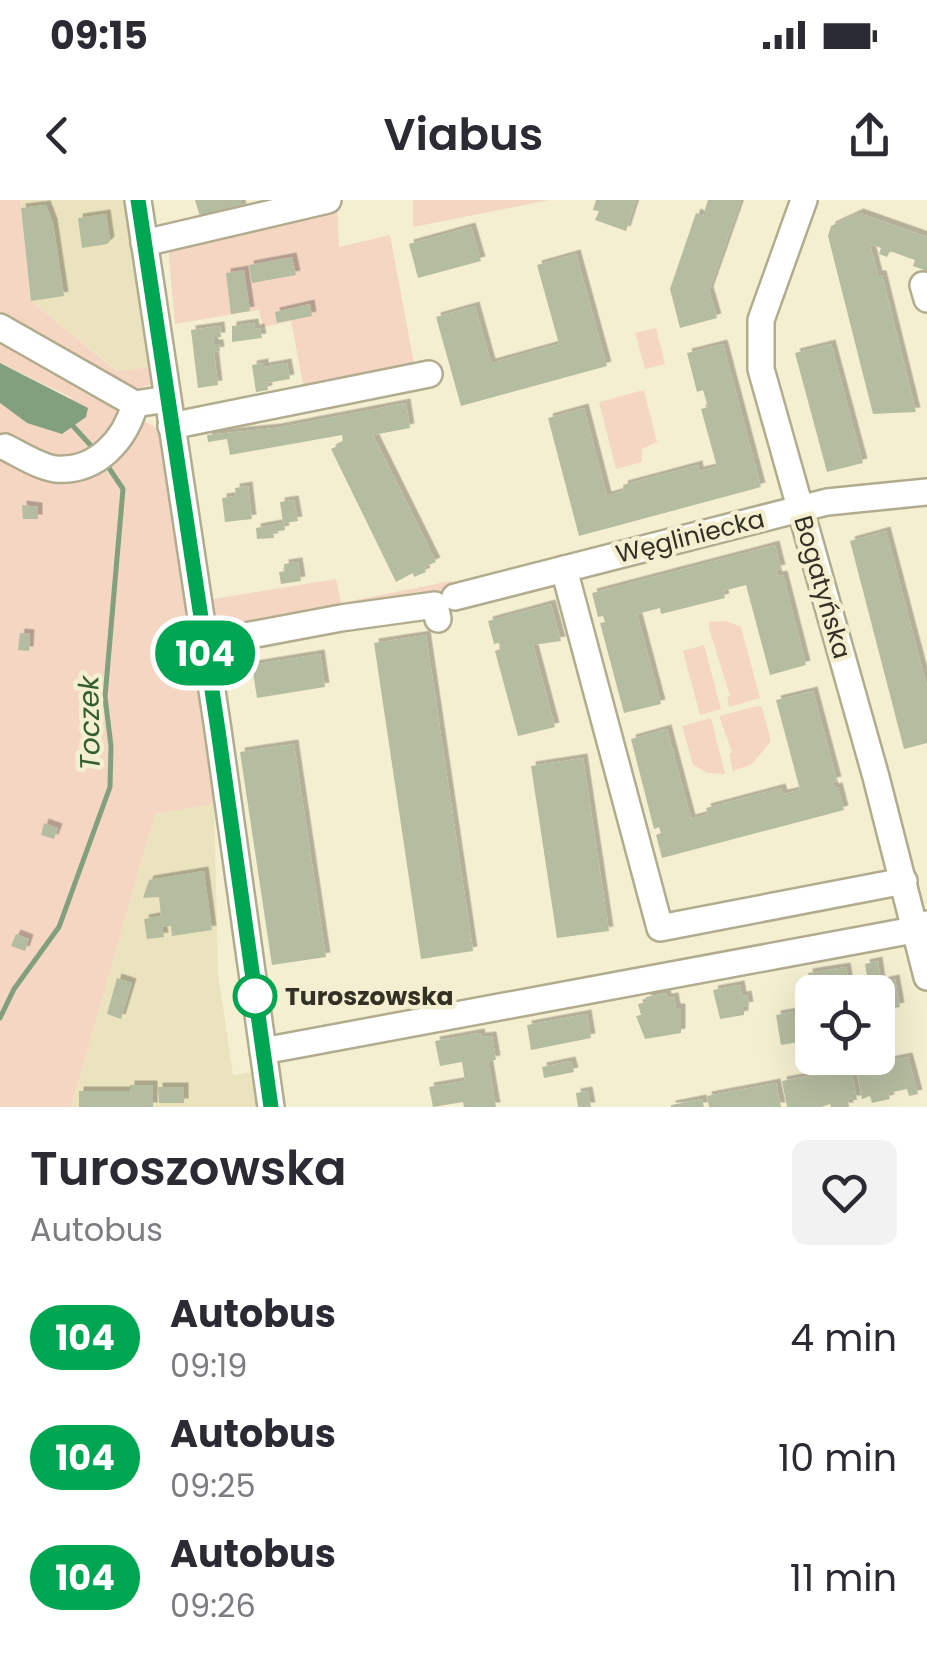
<!DOCTYPE html>
<html lang="pl">
<head>
<meta charset="utf-8">
<style>
	body { margin:0; font-family:Poppins,sans-serif; background:#f2f2f3; color:#2b2b33; height:100vh; display:flex; flex-direction:column; font-size:38px; white-space:nowrap }
	* { box-sizing:border-box; margin:0 }
	p { font-size:32px; color:#7c7c81 }
	.icon { flex:none; width:55px; height:55px; fill:none; stroke:currentColor; stroke-width:2; stroke-linecap:round; stroke-linejoin:round }
	.map { position:relative; height:907px; overflow:hidden }
	.sheet { display:flex; flex-direction:column; background:#fff; flex:1 }
	.sheet>* { flex:none }
	.badge { padding:0 20px; border-radius:32px; font-size:35px; line-height:65px }
	.tools { position:absolute; left:795px; top:775px; display:grid; gap:20px }
	.tools a { display:grid; place-items:center; width:100px; height:100px; border-radius:15px; background:#fff; box-shadow:0 10px 40px #0002; font-size:50px }
	.map>.badge { position:absolute; translate:-50% -50%; box-shadow:0 0 0 5px #fff }
	.round { display:grid; place-items:center; flex:none; width:105px; height:105px; border-radius:15px; background:#f2f2f3 }
	.overview { display:flex; align-items:center; justify-content:space-between; height:170px; padding:0 30px }
	h1 { font-size:48px; font-weight:600; line-height:75px }
	ul { padding:0; list-style:none }
	li { display:flex; align-items:center; gap:30px; height:120px; padding:0 30px }
	li div { flex:1 }
	li b { display:block; font-size:38px }
	li em { font-style:normal }
	li .badge { min-width:110px; font-weight:700; text-align:center }
	.status { display:flex; justify-content:space-between; align-items:center; height:70px; padding:0 50px; background:#fff; direction:ltr }
	.status svg { height:28px; fill:currentColor }
	header { display:flex; justify-content:space-between; align-items:center; height:130px; padding:0 30px; background:#fff; font-size:45px; font-weight:600 }
	.map>svg:first-child { display:block }
	.built { fill:#ebe3bd }
	.green { fill:#f4d6c3 }
	.water { fill:#82a07d }
	.lines { fill:none; stroke-linecap:round; stroke-linejoin:round }
	.stream { stroke:#82a07d; stroke-width:5 }
	.building { fill:#b5bda0; filter:url(#shadow) }
	.minor-casing { stroke:#b2ac8f; stroke-width:30 }
	.minor { stroke:#fff; stroke-width:25 }
	.line-casing { stroke:#fff; stroke-width:22 }
	.line { stroke:#00a651; stroke-width:15 }
	.stop-dot { fill:#fff; stroke:#00a651; stroke-width:5 }
	.labels { text-anchor:middle; stroke-width:9; stroke-linejoin:round; paint-order:stroke }
	.street-label { font-size:25px; fill:#333125; stroke:#f5efd1 }
	.stop-label { font-size:25px; font-weight:bold; fill:#333125; stroke:#f5efd1; text-anchor:start }
	.water-label { font-size:28px; font-style:italic; fill:#335e2d; stroke:#f5efd1 }
</style>
</head>
<body>
<div class="status"><b>09:15</b><svg viewBox="0 0 49 12"><path d="M0 12V9h3v3zM5 12V6h3v6zM10 12V3h3v9zM15 12V0h3v12zM26 1h20v11H26zM47 4h2v5h-2z"/></svg></div>
<header><svg class="icon" aria-label="back" viewBox="0 0 24 24"><path d="M15 5l-7 7 7 7"/></svg>Viabus<svg class="icon" aria-label="share" viewBox="0 0 24 24"><path d="M12 15V3M7 8l5-5 5 5M5 13v7h14v-7"/></svg></header>
<div class="map">
<svg width="927" height="907" viewBox="0 0 927 907">
	<defs>
		<filter id="shadow"><feDropShadow dx="4.5" dy="-4.5" stdDeviation="0" flood-color="#0004"/></filter>
	</defs>
	<rect width="100%" height="100%" fill="#f5efd1"/>
	<g class="built">
		<path d="M20 0H126L152 167 118 171 31 101Z"/>
		<path d="M214 604 218 773 233 875 253 872 259 907H71L155 614Z"/>
	</g>
	<g class="green">
		<path d="M0 0H20L31 101 117 171 152 167V184L132 191 0 119Z"/>
		<path d="M413 0H549L413 27Z"/>
		<path d="M337 5 339 47 390 35 415 169 304 189 291 121 263 127 259 110 175 124 168 48Z"/>
		<path d="M656 128 665 164 645 169 635 133Z"/>
		<path d="M0 139 158 229 214 604 155 614 71 907H0V203L27 223 72 198 0 163Z"/>
		<path d="M644 190 657 242 642 249V262L616 269 599 202Z"/>
		<path d="M336 379 341 403 451 381 453 396 217 429 213 399Z"/>
		<path d="M726 421 741 427 760 498 729 507 727 497 730 496 709 428V422Z"/>
		<path d="M704 445 721 509 700 515 683 451Z"/>
		<path d="M757 506 762 507 771 541 752 564 733 571 729 554 732 552 719 516Z"/>
		<path d="M711 518 725 574 708 573 693 565 682 526Z"/>
	</g>
	<path class="water" d="M0 163 88 208 86 217 62 234 27 223 0 203Z"/>
	<g class="lines">
		<g class="stream">
			<path d="M73 226 94 249"/>
			<path d="M0 818 14 789 59 727 110 587 111 546 105 497 123 289 107 265"/>
		</g>
	</g>
	<g class="building">
		<path d="M195 0H240L242 8 201 20Z"/>
		<path d="M596 0H636L626 31 595 20 599 11 593 10Z"/>
		<path d="M708 0H741L709 91 717 118 680 128 670 89 696 13 703 16Z"/>
		<path d="M46 5 53 23 64 96 31 101 21 8Z"/>
		<path d="M859 13 927 37V71L913 66 915 60 909 58 890 51 887 57 879 54 881 48 870 44 878 75H882L916 212 873 214 828 36 831 26Z"/>
		<path d="M106 14 110 41 107 44 82 48 78 18Z"/>
		<path d="M471 27 481 61 418 78 409 44Z"/>
		<path d="M576 54 607 166 461 206 436 117 475 106 491 163 559 144 537 65Z"/>
		<path d="M292 57 296 75 252 83 249 65Z"/>
		<path d="M244 70 250 111 231 114 226 73Z"/>
		<path d="M310 104 312 116 277 123 275 112Z"/>
		<path d="M254 123 255 129 260 128 262 138 232 142V126Z"/>
		<path d="M220 126 221 137H213L214 144H219L220 151 214 152 218 185 198 188 191 130Z"/>
		<path d="M723 144 761 287 579 336 548 218 584 208 607 296 624 291 623 285 698 265 699 271 717 267 701 209 708 207 703 190 697 192 687 153Z"/>
		<path d="M831 144 863 263 827 272 795 153Z"/>
		<path d="M264 163V167L287 163 290 179 267 183 268 190 256 192 252 165Z"/>
		<path d="M406 203 410 228 373 235 436 362 424 367 426 372 414 377 413 373 396 382 331 249 343 243 342 235 230 255 227 239 208 242 207 235 276 228Z"/>
		<path d="M248 286 252 319 225 322 222 298 236 296 235 288Z"/>
		<path d="M294 300 298 321 284 323 285 330 273 332 274 338 257 339 256 328 283 323 280 302Z"/>
		<path d="M22 305 38 307V319H23Z"/>
		<path d="M886 331 927 487V543L904 549 850 341Z"/>
		<path d="M775 345 781 369 776 370 778 376 783 375 806 465 770 475 746 385 723 391 725 398 661 414 660 408 637 414 661 504 624 513 600 423 605 422 603 416 598 417 592 393Z"/>
		<path d="M298 362 301 381 281 384 279 372 285 371 284 364Z"/>
		<path d="M551 404 561 441 533 445 555 527 518 536 495 451 500 449 499 443 494 444 488 421Z"/>
		<path d="M20 433 30 434 29 451 18 450Z"/>
		<path d="M426 435 473 751 421 759 374 443Z"/>
		<path d="M320 454 325 487 257 498 252 465Z"/>
		<path d="M813 491 837 581 832 582 834 588 838 587 844 610 662 658 656 635 661 633 659 627 654 629 631 539 667 529 691 619 708 614 706 608 781 588 783 594 800 590 776 500Z"/>
		<path d="M294 544 326 757 272 765 240 552Z"/>
		<path d="M583 558 609 731 557 738 531 566Z"/>
		<path d="M44 623 58 628 54 639 41 635Z"/>
		<path d="M204 671 212 730 172 736 171 726 162 727 164 737 147 739 144 719 161 716 159 697 143 698 149 680Z"/>
		<path d="M16 734 29 739 25 751 11 746Z"/>
		<path d="M878 761 881 782 895 779 900 807 884 810 883 804 878 805V792H870L865 764Z"/>
		<path d="M846 767 850 790 811 792 808 773Z"/>
		<path d="M117 778 132 783 121 819 107 814Z"/>
		<path d="M740 785 742 796 747 795 749 806 744 807V815L720 819 713 790Z"/>
		<path d="M666 793 667 798 674 797 676 808H681V833L645 839 636 816 641 815 638 804 647 802 646 797Z"/>
		<path d="M793 812 799 842 781 845 776 815Z"/>
		<path d="M587 814 591 838 531 850 527 825Z"/>
		<path d="M480 833 481 837 492 836 496 860 488 861 496 907H464L463 902 433 907 429 887 465 881 462 862 440 866 435 841Z"/>
		<path d="M908 857 918 894 909 896 907 889 888 893 890 899 872 903 870 896 862 899 856 867Z"/>
		<path d="M571 861 574 872 544 878 542 867Z"/>
		<path d="M851 868 857 900H848L849 907H831L830 904 821 907H787L782 881Z"/>
		<path d="M776 883 781 907H709L707 896Z"/>
		<path d="M130 885H153V907H79V891H130Z"/>
		<path d="M158 887H184V903H159Z"/>
		<path d="M588 891 591 907H578L576 893Z"/>
		<path d="M702 899 704 907H671V905Z"/>
	</g>
	<g class="lines">
		<defs>
			<g id="minor">
				<path d="M138 0 218 530 271 907"/>
				<path d="M804 0 761 120V169L876 577 927 777"/>
				<path d="M144 43 328 0"/>
				<path d="M923 85 927 99"/>
				<path d="M0 127 135 204 167 199"/>
				<path d="M171 226 429 174"/>
				<path d="M5 247C20 254 39 267 56 269 97 272 125 240 135 204"/>
				<path d="M564 369 660 728 904 681"/>
				<path d="M455 397 827 302 927 292"/>
				<path d="M203 444 341 418 435 405 438 419"/>
				<path d="M263 851 903 732 927 724"/>
			</g>
		</defs>
		<use href="#minor" class="minor-casing"/>
		<use href="#minor" class="minor"/>
	</g>
	<g class="lines">
		<defs>
			<path id="line" d="M138 0 218 530 271 907"/>
		</defs>
		<use href="#line" class="line-casing"/>
		<use href="#line" class="line"/>
	</g>
	<circle class="stop-dot" cx="255" cy="796" r="20"/>
	<g class="labels">
		<g class="street-label">
			<text transform="translate(690 336) rotate(-14)" y="9">Węgliniecka</text>
			<text transform="translate(823 387) rotate(74)" y="9">Bogatyńska</text>
		</g>
		<g class="stop-label">
			<text x="285" y="805">Turoszowska</text>
		</g>
		<g class="water-label">
			<text transform="translate(89 523) rotate(-91)" y="10">Toczek</text>
		</g>
	</g>
</svg>
<div class="tools">
<a><svg class="icon" aria-label="locate" viewBox="0 0 24 24"><circle cx="12" cy="12" r="6"/><path d="M12 2v4M12 18v4M2 12h4M18 12h4"/></svg></a>
</div>
<b class="badge" style="left:205px;top:453px;background:#00a651;color:#fff">104</b>
</div>
<section class="sheet">
<div class="overview"><div><h1>Turoszowska</h1><p>Autobus</p></div><a class="round"><svg class="icon" aria-label="heart" viewBox="0 0 24 24"><path d="M12 20l-8-8c-3-5 5-10 8-4 3-6 11-1 8 4z"/></svg></a></div>
<ul>
<li><span class="badge" style="background:#00a651;color:#fff">104</span><div><b>Autobus</b><p>09:19</p></div><em>4 min</em></li>
<li><span class="badge" style="background:#00a651;color:#fff">104</span><div><b>Autobus</b><p>09:25</p></div><em>10 min</em></li>
<li><span class="badge" style="background:#00a651;color:#fff">104</span><div><b>Autobus</b><p>09:26</p></div><em>11 min</em></li>
</ul>
</section>
</body>
</html>
